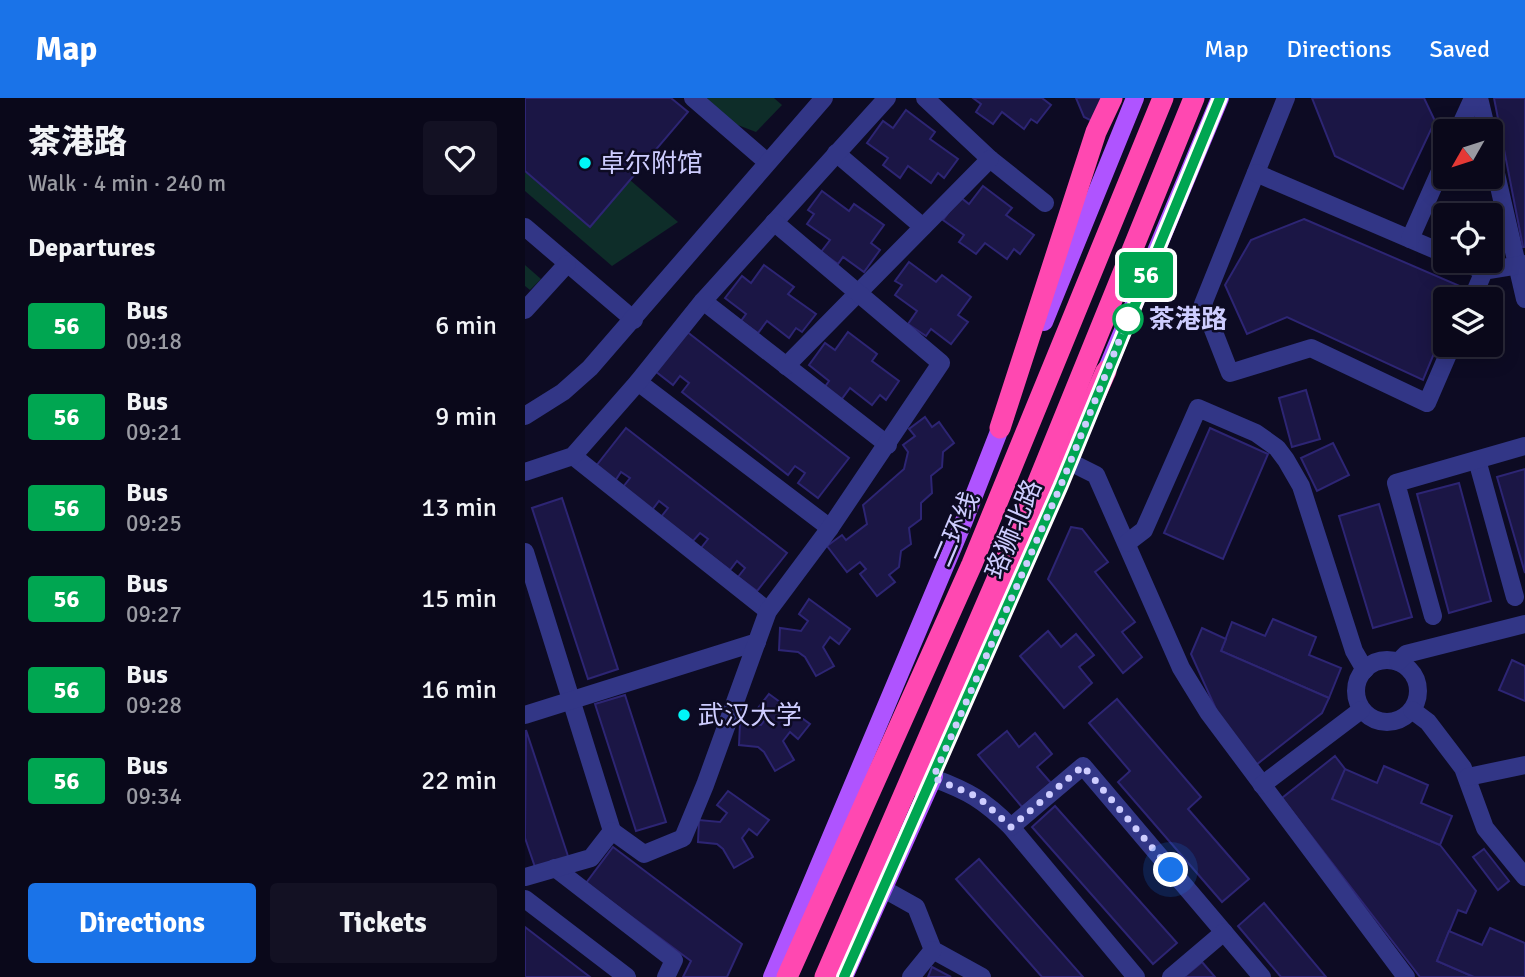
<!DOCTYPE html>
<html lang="en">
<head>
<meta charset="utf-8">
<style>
	body { margin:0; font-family:Signika,"Noto Sans SC",sans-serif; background:#131123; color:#f1f3f6; height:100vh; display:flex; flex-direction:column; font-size:26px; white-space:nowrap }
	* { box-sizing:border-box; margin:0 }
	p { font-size:23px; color:#999aa2 }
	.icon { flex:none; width:38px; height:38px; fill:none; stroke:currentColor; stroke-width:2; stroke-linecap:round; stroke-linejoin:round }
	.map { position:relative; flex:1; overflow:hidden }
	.drawer { display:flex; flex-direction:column; background:#0a081a; width:525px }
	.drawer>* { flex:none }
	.badge { padding:0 14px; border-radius:5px; font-size:24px; line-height:46px }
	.needle { width:46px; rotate:231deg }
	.controls { position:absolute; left:908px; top:21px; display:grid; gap:14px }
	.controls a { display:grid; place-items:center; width:70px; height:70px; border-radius:7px; background:#0a081a; box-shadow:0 4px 18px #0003,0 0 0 2px #2a2939; font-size:35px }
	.you { position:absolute; width:35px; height:35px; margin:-18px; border:5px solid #fff; border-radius:50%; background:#1a73e8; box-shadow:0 0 0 10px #1a73e833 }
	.map>.badge { position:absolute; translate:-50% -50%; box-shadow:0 0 0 4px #fff }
	h2 { padding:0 28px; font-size:26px; line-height:63px }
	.round { display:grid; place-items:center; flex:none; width:74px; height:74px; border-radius:7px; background:#131123 }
	.summary { display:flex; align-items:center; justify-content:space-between; height:119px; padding:0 28px }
	h1 { font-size:33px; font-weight:800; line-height:52px }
	.action { display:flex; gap:14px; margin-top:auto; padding:14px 28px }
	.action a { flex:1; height:80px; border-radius:7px; background:#1a73e8; color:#fff; font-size:28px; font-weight:800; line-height:80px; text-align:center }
	.action a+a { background:#131123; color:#f1f3f6 }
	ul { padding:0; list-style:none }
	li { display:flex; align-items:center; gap:21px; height:91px; padding:0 28px }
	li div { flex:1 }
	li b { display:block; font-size:26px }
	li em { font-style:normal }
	li .badge { min-width:77px; font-weight:700; text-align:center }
	header { display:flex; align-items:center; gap:42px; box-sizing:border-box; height:98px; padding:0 35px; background:#1a73e8; color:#fff }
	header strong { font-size:33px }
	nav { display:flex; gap:38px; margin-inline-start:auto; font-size:24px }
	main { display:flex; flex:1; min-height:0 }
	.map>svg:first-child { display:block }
	.green { fill:#0e2d29 }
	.building { fill:#1b1645; stroke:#2d2574; stroke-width:2 }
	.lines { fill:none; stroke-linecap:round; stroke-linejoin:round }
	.minor { stroke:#323686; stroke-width:18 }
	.major { stroke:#af54ff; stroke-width:18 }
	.highway { stroke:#ff48b1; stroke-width:21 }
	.line-casing { stroke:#fff; stroke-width:16 }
	.line { stroke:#00a651; stroke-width:10 }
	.walk { stroke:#cecdff; stroke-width:7; stroke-dasharray:0 12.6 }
	.poi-dot { fill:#00f7f8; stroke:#0d0b23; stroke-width:2.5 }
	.stop-dot { fill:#fff; stroke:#00a651; stroke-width:3.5 }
	.labels { text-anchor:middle; stroke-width:5; stroke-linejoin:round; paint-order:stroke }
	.poi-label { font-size:26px; fill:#cecdff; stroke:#0d0b23; text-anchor:start }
	.stop-label { font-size:26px; font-weight:bold; fill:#cecdff; stroke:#0d0b23; text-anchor:start }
	.street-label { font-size:26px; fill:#cecdff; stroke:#0d0b23 }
</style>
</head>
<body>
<header>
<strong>Map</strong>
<nav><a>Map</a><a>Directions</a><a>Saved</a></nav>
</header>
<main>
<section class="drawer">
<div class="summary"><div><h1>茶港路</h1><p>Walk · 4 min · 240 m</p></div><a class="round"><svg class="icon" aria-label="heart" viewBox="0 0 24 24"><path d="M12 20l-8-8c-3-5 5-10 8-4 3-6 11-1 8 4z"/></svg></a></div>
<h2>Departures</h2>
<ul>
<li><span class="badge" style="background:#00a651;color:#fff">56</span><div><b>Bus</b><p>09:18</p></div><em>6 min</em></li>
<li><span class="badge" style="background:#00a651;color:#fff">56</span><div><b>Bus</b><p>09:21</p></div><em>9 min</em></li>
<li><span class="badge" style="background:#00a651;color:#fff">56</span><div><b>Bus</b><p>09:25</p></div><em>13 min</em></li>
<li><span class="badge" style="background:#00a651;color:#fff">56</span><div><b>Bus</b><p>09:27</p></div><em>15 min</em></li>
<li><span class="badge" style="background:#00a651;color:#fff">56</span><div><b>Bus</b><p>09:28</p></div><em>16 min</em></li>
<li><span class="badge" style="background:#00a651;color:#fff">56</span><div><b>Bus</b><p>09:34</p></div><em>22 min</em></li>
</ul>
<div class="action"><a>Directions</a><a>Tickets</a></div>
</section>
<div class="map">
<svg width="1000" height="879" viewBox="0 0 1000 879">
	<rect width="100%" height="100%" fill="#0d0b23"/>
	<g class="green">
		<path d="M181 0H249L257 7 231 34 210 26Z"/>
		<path d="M0 73 105 82 153 124 87 168 0 93Z"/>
		<path d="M0 167 16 181 5 192 0 188Z"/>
	</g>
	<g class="building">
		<path d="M0 0H146L163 14 65 129 0 73Z"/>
		<path d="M448 0H517L526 7 512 25 506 21 499 31 477 14 468 26 451 14 456 6Z"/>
		<path d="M551 0H580L569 24 559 19Z"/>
		<path d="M787 0H899L910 23 878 91 810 58Z"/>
		<path d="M969 0H1000V149H998Z"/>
		<path d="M381 12 410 34 405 41 433 61 419 80 413 75 406 85 383 68 375 80 358 67 363 60 342 45 358 23 368 30Z"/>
		<path d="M458 88 487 110 481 117 509 137 495 156 489 151 482 161 460 145 451 156 434 144 439 137 418 122 435 99 444 106Z"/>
		<path d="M297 93 324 113 329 106 359 127 346 145 355 152 339 174 318 159 313 166 296 154 305 142 282 126 289 116 283 112Z"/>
		<path d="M779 121 937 189 932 201H920V229L898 282 762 219 722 236 700 187 726 142Z"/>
		<path d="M384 164 411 184 417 177 446 199 433 217 443 224 426 246 406 231 401 238 383 226 392 213 370 197 377 187 370 183Z"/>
		<path d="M239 167 269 189 263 196 291 216 277 234 271 230 264 240 242 223 233 235 216 223 221 216 200 200 217 178 226 185Z"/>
		<path d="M161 233 324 360 293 400 273 385 280 375 270 368 263 377 157 294 164 285 155 278 148 287 130 273Z"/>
		<path d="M323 234 352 256 347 263 374 283 361 302 355 297 347 307 325 290 316 302 299 290 304 283 284 267 300 245 310 252Z"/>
		<path d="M781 292 795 341 767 349 754 300Z"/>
		<path d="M400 319 407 329 414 324 429 345 418 354 417 369 406 378 407 395 396 405V421L384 430 386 446 376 453 374 469 364 477 370 484 352 498 335 476 341 471 335 464 322 474 302 448 317 437 321 442 342 426 338 407 379 371 383 354 378 347 390 338 384 331Z"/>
		<path d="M101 330 262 455 232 493 213 479 220 470 212 463 205 472 176 450 183 441 175 435 168 443 136 419 143 410 134 403 127 412 98 389 105 380 96 374 90 383 71 368Z"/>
		<path d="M685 330 743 356 698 461 639 435Z"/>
		<path d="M808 345 824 377 792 393 776 360Z"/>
		<path d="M1000 371V475L972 379Z"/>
		<path d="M934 385 966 503 924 515 892 396Z"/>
		<path d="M37 400 93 571 63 581 7 410Z"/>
		<path d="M854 406 887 519 848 530 814 418Z"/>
		<path d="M546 429 557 431 583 464 570 474 610 524 597 534 617 559 598 575 523 481Z"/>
		<path d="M284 501 325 531 314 546 305 539 298 549 309 568 291 578 280 559 273 554 254 552 255 530 276 533 283 523 274 516Z"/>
		<path d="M748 521 791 539 784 557 816 570 804 600 696 553 707 524 740 538Z"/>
		<path d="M677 530 701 541 696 553 804 600 797 615 731 667 694 618 666 556Z"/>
		<path d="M523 533 536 549 551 536 569 557 554 569 567 585 539 610 495 558Z"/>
		<path d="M987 562 1000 568V603L974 592Z"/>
		<path d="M244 596 285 626 273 641 265 634 258 643 269 662 250 673 239 654 233 649 214 647 215 625 236 627 243 618 233 610Z"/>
		<path d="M100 597 141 724 111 733 70 606Z"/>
		<path d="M592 601 676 699 663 711 724 781 697 804 593 684 605 673 564 625Z"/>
		<path d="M1 632 44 761 11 772 0 740Z"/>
		<path d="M482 633 494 649 510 635 527 656 512 669 526 685 497 709 453 657Z"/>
		<path d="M810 658 861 724 915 747 951 793 941 815 933 812 912 863 949 879H895L757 700Z"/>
		<path d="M859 668 903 687 896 705 927 718 915 747 807 701 820 671 852 685Z"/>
		<path d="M203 693 244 722 232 737 224 731 217 740 228 759 209 770 198 751 192 746 173 744 174 722 195 724 202 715 192 707Z"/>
		<path d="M530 708 652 845 628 866 507 729Z"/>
		<path d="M88 749 217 846 202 879H158L166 863 61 785Z"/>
		<path d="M959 751 984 783 973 792 948 759Z"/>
		<path d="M454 761 558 879H517L431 781Z"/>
		<path d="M739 805 801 879H756L713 828Z"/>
		<path d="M0 829 65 879H0Z"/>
		<path d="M965 830 1000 845V879H949L912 863 924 833 957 847Z"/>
		<path d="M677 864 690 879H659Z"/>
		<path d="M407 869 426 879H403Z"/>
	</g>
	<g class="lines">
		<g class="minor">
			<path d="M168 0 242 64"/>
			<path d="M400 0 465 61 520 105"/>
			<path d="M761 0 678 206 705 275 786 250 902 305 927 247"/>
			<path d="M954 0 962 33"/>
			<path d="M933 33 948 0"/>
			<path d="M966 54 1000 201"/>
			<path d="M311 55 398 129"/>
			<path d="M731 75 920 156"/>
			<path d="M0 129 109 222"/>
			<path d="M885 141 920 62"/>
			<path d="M935 163 959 173"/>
			<path d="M947 201 959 173 1000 166"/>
			<path d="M178 203 363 347"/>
			<path d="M0 212 42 166"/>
			<path d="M261 268 465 61"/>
			<path d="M113 284 305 430"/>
			<path d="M0 318 38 294 65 270 299 0"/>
			<path d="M48 358 243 513"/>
			<path d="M952 362 990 499"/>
			<path d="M545 364 571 377 656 570 683 614 881 879"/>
			<path d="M0 374 48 358 113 284 178 203 362 0"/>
			<path d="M602 445 619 432 673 310 731 335 752 350 761 362 776 388 829 553 840 572"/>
			<path d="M0 454 87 733"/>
			<path d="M908 518 871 385 1000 348"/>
			<circle cx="862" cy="593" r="31"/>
			<path d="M873 564 881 556 1000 526"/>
			<path d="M887 612 903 624 938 670 960 730 1000 779"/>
			<path d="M0 617 232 544"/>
			<path d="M943 679 1000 667"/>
			<path d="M408 680C443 693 459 702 486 729L611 879"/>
			<path d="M737 687 836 612"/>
			<path d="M486 729 558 668 737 879"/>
			<path d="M30 770 149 862 141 879"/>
			<path d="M0 779 66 760 87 733 119 756 158 740 180 687 243 513 305 430 416 265 249 124"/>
			<path d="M357 790 391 809 408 852 457 879"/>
			<path d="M0 801 102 879"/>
			<path d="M386 879 408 852"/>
			<path d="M646 879 699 834"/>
		</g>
		<g class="major">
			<path d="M519 224 610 0"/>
			<path d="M576 285 695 0"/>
			<path d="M247 879 439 423 480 318"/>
			<path d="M319 879 409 678"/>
		</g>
		<g class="highway">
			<path d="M475 330 571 34 587 0"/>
			<path d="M396 688 420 642 482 493 581 273"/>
			<path d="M262 879 447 466 638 0"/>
			<path d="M300 879 498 421 669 0"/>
		</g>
	</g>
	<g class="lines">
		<defs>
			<path id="line" d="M319 879 536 387 695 0"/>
		</defs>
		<use href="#line" class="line-casing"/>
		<use href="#line" class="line"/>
		<path class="walk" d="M603 221 536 387 408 680 453 699 486 729 558 668 646 772"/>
	</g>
	<g class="poi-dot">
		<circle cx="60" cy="65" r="7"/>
		<circle cx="159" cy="617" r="7"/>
	</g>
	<circle class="stop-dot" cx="603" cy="221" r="14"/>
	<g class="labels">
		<g class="poi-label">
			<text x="74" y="74">卓尔附馆</text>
			<text x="173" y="626">武汉大学</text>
		</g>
		<g class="stop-label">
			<text x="624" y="230">茶港路</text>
		</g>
		<g class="street-label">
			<text transform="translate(431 431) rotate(-67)" y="9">二环线</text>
			<text transform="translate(488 431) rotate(-67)" y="9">珞狮北路</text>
		</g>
	</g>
</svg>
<div class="controls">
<a><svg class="needle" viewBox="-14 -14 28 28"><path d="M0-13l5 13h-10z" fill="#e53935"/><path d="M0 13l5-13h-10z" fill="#999aa2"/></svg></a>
<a><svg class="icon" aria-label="locate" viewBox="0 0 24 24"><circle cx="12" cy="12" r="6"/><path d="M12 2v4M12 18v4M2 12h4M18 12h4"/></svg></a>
<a><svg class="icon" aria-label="layers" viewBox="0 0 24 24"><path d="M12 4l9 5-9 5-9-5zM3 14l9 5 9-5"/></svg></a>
</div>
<div class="you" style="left:646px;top:772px"></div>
<b class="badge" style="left:621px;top:177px;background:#00a651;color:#fff">56</b>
</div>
</main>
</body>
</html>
